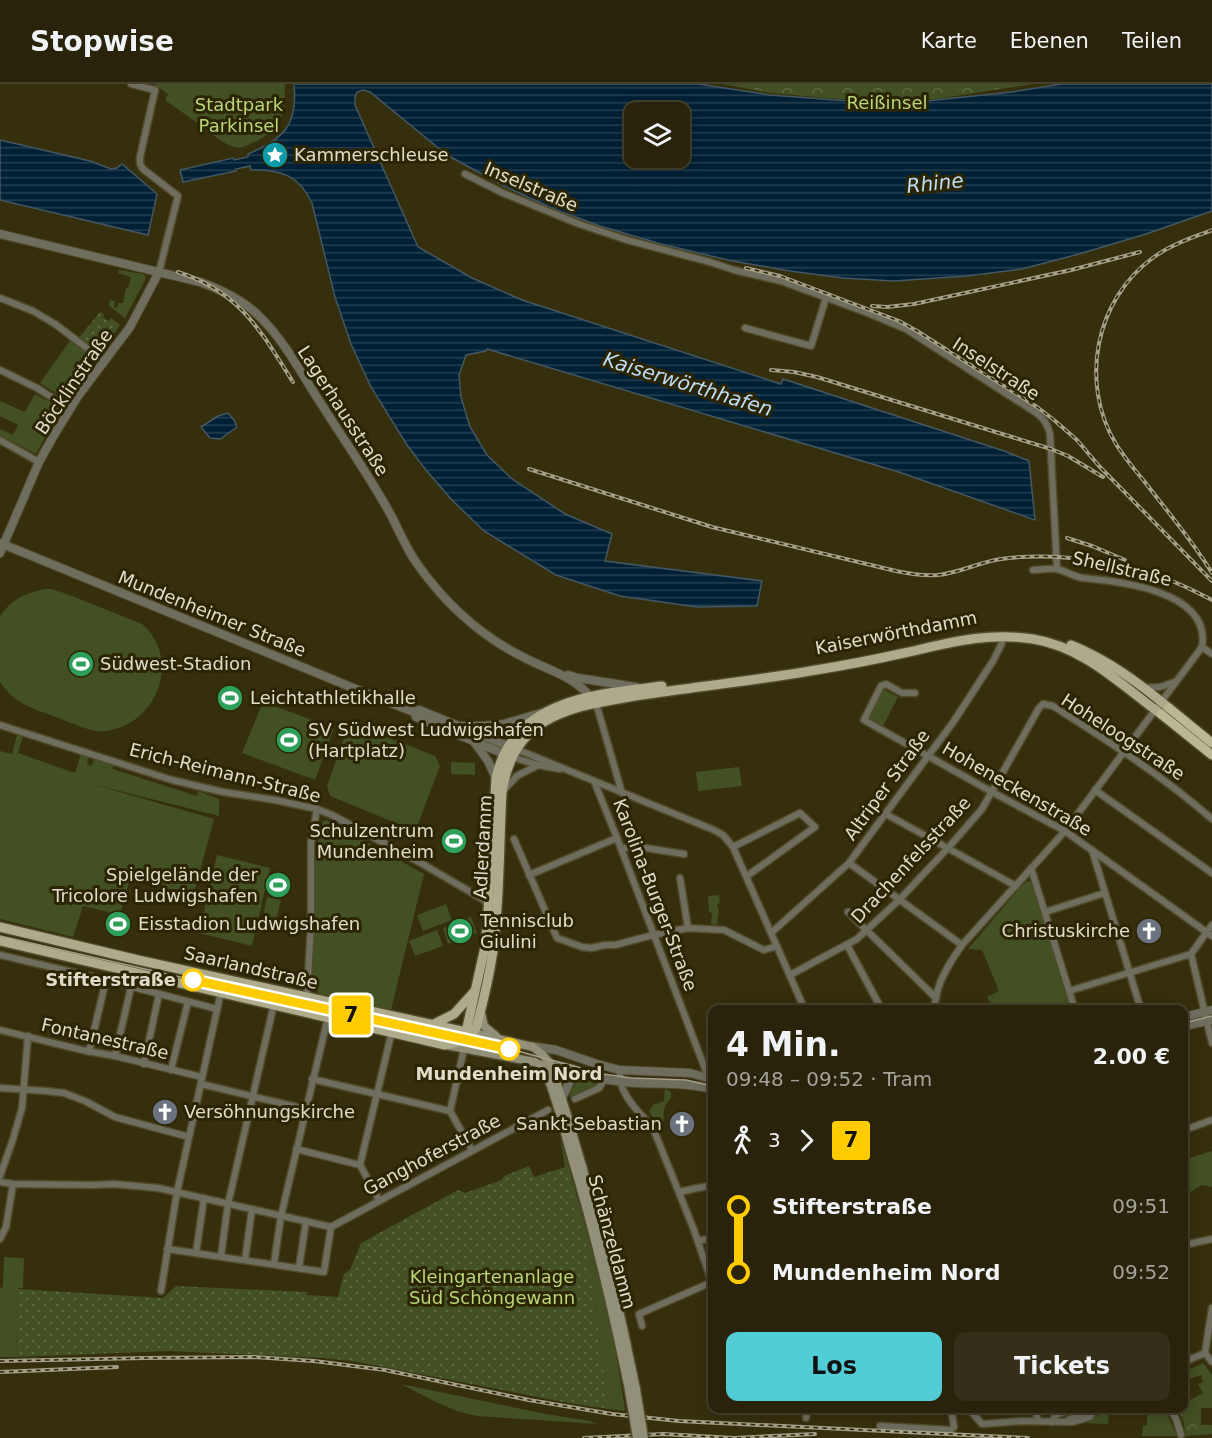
<!DOCTYPE html>
<html lang="de">
<head>
<meta charset="utf-8">
<style>
	body { margin:0; font-family:"DejaVu Sans",sans-serif; background:#342f18; color:#f1f3f6; height:100vh; display:flex; flex-direction:column; font-size:22px; white-space:nowrap }
	* { box-sizing:border-box; margin:0 }
	p { font-size:20px; color:#a5a49c }
	.icon { flex:none; width:33px; height:33px; fill:none; stroke:currentColor; stroke-width:2; stroke-linecap:round; stroke-linejoin:round }
	.map { position:relative; flex:1; overflow:hidden }
	.sheet { position:absolute; left:708px; top:921px; width:480px; height:408px; display:flex; flex-direction:column; background:#28230a; border-radius:12px; box-shadow:0 3px 15px #0003,0 0 0 2px #44402b }
	.sheet>* { flex:none }
	.badge { padding:0 12px; border-radius:4px; font-size:21px; line-height:39px }
	.fabs { position:absolute; left:624px; top:18px; display:grid; gap:12px }
	.fabs a { display:grid; place-items:center; width:66px; height:66px; border-radius:12px; background:#28230a; box-shadow:0 3px 15px #0003,0 0 0 2px #44402b; font-size:30px }
	.map>.badge { position:absolute; translate:-50% -50%; box-shadow:0 0 0 3px #fff }
	.legs { display:flex; align-items:center; gap:9px; height:66px; padding:0 18px; font-size:20px }
	.legs p { margin-inline-start:auto }
	.summary { display:flex; align-items:center; justify-content:space-between; height:102px; padding:0 18px }
	h1 { font-size:33px; font-weight:800; line-height:45px }
	.primary-button { display:flex; gap:12px; margin-top:auto; padding:12px 18px }
	.primary-button a { flex:1; height:69px; border-radius:12px; background:#52ccd5; color:#111; font-size:24px; font-weight:800; line-height:69px; text-align:center }
	.primary-button a+a { background:#342f18; color:#f1f3f6 }
	ul { padding:0 18px; list-style:none }
	li { display:flex; align-items:center; gap:21px; height:66px; font-size:22px }
	li i { display:grid; place-items:center; width:9px; height:100%; margin:0 8px; background:currentColor }
	li i::after { content:''; width:15px; height:15px; margin:-8px; border:4px solid; border-radius:50%; background:#28230a }
	li p { margin-inline-start:auto }
	li:first-child i { background:linear-gradient(#0000 50%,currentColor 0) }
	li:last-child i { background:linear-gradient(currentColor 50%,#0000 0) }
	header { display:flex; align-items:center; gap:36px; box-sizing:border-box; height:84px; padding:0 30px; background:#28230a; border-bottom:2px solid #44402b }
	header strong { font-size:28px }
	nav { display:flex; gap:33px; margin-inline-start:auto; font-size:21px }
	.map>svg:first-child { display:block }
	.green { fill:#425023 }
	.forest { fill:url(#forest-crowns) }
	.garden { fill:url(#garden-dots) }
	.water { fill:url(#water-rules); stroke:#435862; stroke-width:1.5; fill-rule:evenodd }
	.lines { fill:none; stroke-linecap:round; stroke-linejoin:round }
	.minor-casing { stroke:#514b2c; stroke-width:9 }
	.tertiary-casing { stroke:#514b2c; stroke-width:10 }
	.secondary-casing { stroke:#514b2c; stroke-width:11 }
	.primary-casing { stroke:#514b2c; stroke-width:12 }
	.trunk-casing { stroke:#514b2c; stroke-width:12 }
	.minor { stroke:#6f6d5e; stroke-width:6 }
	.tertiary { stroke:#6f6d5e; stroke-width:8 }
	.secondary { stroke:#929079; stroke-width:8 }
	.primary { stroke:#aeab8c; stroke-width:9 }
	.trunk { stroke:#bab795; stroke-width:9 }
	.tram { stroke:#a49f88; stroke-width:1.5 }
	.rail-casing { stroke:#a49f88; stroke-width:4 }
	.rail { stroke:#2c2504; stroke-width:1.5; stroke-dasharray:4.5; stroke-linecap:butt }
	.secondary-bridge-casing { stroke:#514b2c; stroke-width:11; stroke-linecap:butt }
	.secondary-bridge { stroke:#929079; stroke-width:8 }
	.line-1-casing { stroke:#fff; stroke-width:14 }
	.line-1 { stroke:#fc0; stroke-width:9 }
	.stop-1-dot { fill:#fff; stroke:#fc0; stroke-width:3 }
	.labels { text-anchor:middle; stroke-width:6; stroke-linejoin:round; paint-order:stroke }
	.park-label { font-size:18px; fill:#b9d679; stroke:#2c2504 }
	.poi-label { font-size:18px; fill:#e0dcca; stroke:#2c2504; text-anchor:start }
	.street-label { font-size:18px; fill:#e0dcca; stroke:#2c2504 }
	.stop-label { font-size:18px; font-weight:bold; fill:#e0dcca; stroke:#2c2504; text-anchor:end }
	.water-label { font-size:20px; font-style:italic; fill:#bddef7; stroke:#2c2504 }
</style>
</head>
<body>
<header>
<strong>Stopwise</strong>
<nav><a>Karte</a><a>Ebenen</a><a>Teilen</a></nav>
</header>
<div class="map">
<svg width="1212" height="1354" viewBox="0 0 1212 1354">
	<defs>
		<pattern id="forest-crowns" width="20" height="18" patternUnits="userSpaceOnUse" patternTransform="scale(1.5)"><rect width="20" height="18" fill="#425023"/><path d="M2 6a3 3 0 1 1 6 0M12 15a3 3 0 1 1 6 0" fill="none" stroke="#5d6942"/></pattern>
		<pattern id="garden-dots" width="8" height="8" patternUnits="userSpaceOnUse" patternTransform="scale(1.5)"><rect width="8" height="8" fill="#425023"/><path d="M2 2h.1M6 6h.1" fill="none" stroke="#5d6942" stroke-width="1.8" stroke-linecap="round"/></pattern>
		<pattern id="water-rules" width="6" height="5" patternUnits="userSpaceOnUse" patternTransform="scale(1.5)"><rect width="6" height="5" fill="#002035"/><path d="M0 2.5h6" fill="none" stroke="#254051"/></pattern>
	</defs>
	<rect width="100%" height="100%" fill="#362f0e"/>
	<g class="green">
		<path d="M154 0H285C285 30 281 47 252 59 246 62 240 65 234 63 223 60 212 50 203 43 190 34 178 25 165 16L168 10Z"/>
		<path d="M119 186 143 190 146 193 144 198 125 234 109 222 110 216 115 217 114 223 115 224 117 223 119 219H123L126 204H128L131 193 118 189Z"/>
		<path d="M72 254 94 276 67 316 40 299Z"/>
		<path d="M35 310 61 324 36 370 0 351V345L13 351 18 341 0 332V317L25 328Z"/>
		<path d="M44 505H51L67 510 142 540C183 576 156 642 105 647 90 649 68 637 53 632 31 624 14 619 0 598V532C11 516 25 509 44 505Z"/>
		<path d="M883 605 898 613 883 642 868 635Z"/>
		<path d="M263 618 334 644 315 696 242 669Z"/>
		<path d="M356 641 435 672 440 682 418 740 406 743 330 712 327 702 346 648Z"/>
		<path d="M17 651 23 652 18 669 75 689 81 669 89 671 87 680 92 682 94 675 114 681 113 685 197 712 198 707 219 715V732L92 700 214 735 193 812 130 795 120 831 83 822 73 853 0 835V667L12 670Z"/>
		<path d="M451 678 475 679V691L451 690Z"/>
		<path d="M739 683 742 702 698 707 696 688Z"/>
		<path d="M327 736 424 790 391 926 320 911 311 900 314 776 322 738Z"/>
		<path d="M217 771 270 784 252 862 199 849Z"/>
		<path d="M273 789 288 791 283 812 268 810Z"/>
		<path d="M1028 797 1032 799 1071 925H994L987 913 999 907 982 866 968 865 1022 801Z"/>
		<path d="M719 811 720 819 717 820 719 826 717 841 711 840 712 829 709 828 708 812Z"/>
		<path d="M267 813 281 816 274 845 261 842Z"/>
		<path d="M446 820 452 836 423 847 417 831Z"/>
		<path d="M471 833 477 849 448 860 443 844Z"/>
		<path d="M437 846 443 862 415 872 409 857Z"/>
		<path d="M584 996 599 1000 569 1014C571 1004 573 999 584 996Z"/>
		<path d="M665 1005 671 1008V1014L666 1020 664 1026 663 1042 659 1044 649 1027 653 1021 664 1017Z"/>
		<path d="M560 1053C586 1143 613 1234 625 1327L609 1325 595 1224 565 1083Z"/>
		<path d="M1212 1067V1103L1202 1101 1190 1108 1184 1076Z"/>
		<path d="M4 1173 24 1174 23 1204H18L16 1273H0V1204L3 1203Z"/>
		<path d="M1203 1279 1212 1291V1324H1201L1196 1321 1190 1340 1184 1319 1203 1309 1198 1300 1203 1298 1201 1291 1186 1296 1188 1303H1184V1288Z"/>
		<path d="M401 1300 546 1330 590 1337 597 1340 477 1332 457 1327 438 1319Z"/>
		<path d="M1112 1325H1163L1170 1330 1168 1332 1177 1352H1142L1143 1342 1147 1341V1329L1109 1328 1108 1340 1081 1339Z"/>
	</g>
	<g class="forest">
		<path d="M723 0H1033L936 15 851 16 771 9Z"/>
		<path d="M1197 1320 1201 1324V1341H1212V1350L1185 1352 1184 1339 1178 1325 1184 1324V1322L1190 1338 1192 1324Z"/>
	</g>
	<g class="garden">
		<path d="M100 228 104 230 103 233 108 237 111 234 120 241 100 270 78 255Z"/>
		<path d="M529 1082 534 1093 565 1083 587 1165 609 1325 569 1319 352 1277 323 1274 170 1267 16 1273 18 1205 163 1214 176 1202 307 1208V1211L338 1213 344 1190 350 1186 361 1159 458 1106 465 1109 502 1096 504 1092Z"/>
	</g>
	<g class="water">
		<path d="M294 0H698L770 11 849 17H926L1012 8 1062 0H1212V127L1146 150 1079 170 1022 185 967 192 894 197 843 194 790 187 728 176 661 160 600 142 554 125 504 102 447 71 370 8 363 6 357 8 355 13V21L418 163 472 194 522 216 781 300 783 295 1004 367 1029 377 1035 436 899 388 487 265 486 267 466 271 459 291 461 313 470 343 487 371 512 395 565 430 612 450 605 477 762 497 757 522 697 523 620 512 556 491 484 447 451 415 426 386 407 361 371 303 351 260 335 213 312 119C299 91 280 85 251 86L250 82 236 85V87L183 98 180 86 233 74 234 76 248 73V70C284 55 298 41 294 0ZM634 28H680V74H634Z"/>
		<path d="M0 56 90 77 111 85 117 84 122 80 157 110 148 151 0 116Z"/>
		<path d="M228 329 234 336 237 343 220 355 210 354 201 343 218 332Z"/>
	</g>
	<g class="lines">
		<defs>
			<g id="minor">
				<path d="M131 0 155 6"/>
				<path d="M155 6 140 73V80L143 85 178 112 159 188"/>
				<path d="M465 90 503 109 579 140 627 156 710 178 734 186 781 197 868 229 906 245 1035 328C1044 335 1047 339 1050 350L1057 485"/>
				<path d="M0 214 33 227 55 240 104 277"/>
				<path d="M745 244 811 262 826 214"/>
				<path d="M0 286 37 304 70 325"/>
				<path d="M0 356 39 378"/>
				<path d="M1202 563 1212 570"/>
				<path d="M1145 604 1160 603 1175 598"/>
				<path d="M915 609H902L886 600 881 602 864 636 992 708 1065 747 1212 852"/>
				<path d="M596 619 622 709"/>
				<path d="M0 641 172 696 223 708 275 716 317 725 332 731 421 779 491 820"/>
				<path d="M516 665 714 746 723 751 733 763 805 926"/>
				<path d="M512 673 538 681 560 685"/>
				<path d="M594 697 617 754 712 1003"/>
				<path d="M504 706 517 692 538 681"/>
				<path d="M1095 706 1212 789"/>
				<path d="M886 730 1016 802"/>
				<path d="M514 755 557 854 582 863 591 864 605 861H615L653 851 688 844 724 846 764 866 777 862"/>
				<path d="M733 763 800 729 815 743 747 792"/>
				<path d="M621 765 633 762 684 770"/>
				<path d="M1092 766 1141 926"/>
				<path d="M849 779 962 861"/>
				<path d="M1031 784 1075 926"/>
				<path d="M529 791 617 754"/>
				<path d="M680 794 688 844"/>
				<path d="M848 828 936 914"/>
				<path d="M1045 828 1105 809"/>
				<path d="M771 849 849 779 954 637 993 577 1002 559 1001 552"/>
				<path d="M847 861 882 926"/>
				<path d="M1191 870 1212 959"/>
				<path d="M0 871 106 896 217 925"/>
				<path d="M790 891 857 855 899 816 948 764 982 725 1039 624 1043 620 1053 622C1108 657 1163 692 1212 735"/>
				<path d="M1069 907 1191 870 1212 841"/>
				<path d="M307 914 311 839V758L317 725"/>
				<path d="M934 926C935 919 936 912 938 905 942 890 953 874 962 861L1065 747 1202 563C1212 506 1116 497 1083 494 1074 493 1066 487 1057 485 1049 484 1041 486 1033 486"/>
				<path d="M0 946 82 966 115 972 202 993"/>
				<path d="M464 965 450 1027 472 1066"/>
				<path d="M89 968 106 896"/>
				<path d="M115 972 131 903"/>
				<path d="M144 980 159 910"/>
				<path d="M171 986 188 918"/>
				<path d="M620 986C617 1009 639 1028 653 1044L655 1049 694 1146 712 1199"/>
				<path d="M312 995 450 1027"/>
				<path d="M201 1000 305 1025"/>
				<path d="M0 1004 46 1007 64 1009 85 1017 115 1033 189 1053"/>
				<path d="M575 1015 599 1004 605 995"/>
				<path d="M1184 1046 1212 1036"/>
				<path d="M296 1065 360 1081"/>
				<path d="M0 1092 13 1055 22 1024 28 952"/>
				<path d="M0 1098 13 1100 92 1101 114 1100 158 1104 331 1143"/>
				<path d="M679 1108 712 1101"/>
				<path d="M379 1116 360 1081 392 947"/>
				<path d="M331 1143 548 1026"/>
				<path d="M0 1155 6 1143 13 1100"/>
				<path d="M698 1157 712 1154"/>
				<path d="M1184 1161 1212 1155"/>
				<path d="M167 1165 324 1188 331 1143"/>
				<path d="M196 1169 204 1114"/>
				<path d="M221 1172 228 1120 274 920"/>
				<path d="M245 1176 252 1125"/>
				<path d="M274 1180 281 1132 328 933"/>
				<path d="M299 1184 306 1137"/>
				<path d="M161 1207 177 1108 224 894"/>
				<path d="M642 1242 639 1230 712 1198"/>
				<path d="M1205 1269 1212 1224"/>
				<path d="M1205 1269 1212 1278"/>
				<path d="M1184 1278 1205 1269"/>
				<path d="M968 1324 982 1340 1021 1337 1072 1338 1090 1333 1093 1328"/>
				<path d="M1035 1324 1038 1337"/>
				<path d="M1170 1324 1176 1335 1181 1351"/>
				<path d="M806 1334 807 1324"/>
				<path d="M1068 1336C1079 1331 1090 1329 1100 1324"/>
				<path d="M1051 1338 1056 1331 1073 1324"/>
				<path d="M880 1342 951 1346 954 1343 951 1324"/>
			</g>
			<g id="tertiary">
				<path d="M0 150 200 198C222 206 243 216 259 232 285 257 302 291 322 321 345 358 371 394 392 433 400 449 407 466 418 481 445 519 481 552 523 573 547 586 575 592 592 615"/>
				<path d="M0 459 363 608 414 628 419 626 513 664"/>
				<path d="M0 469 39 378 53 353 78 312 130 243 159 188"/>
				<path d="M568 591 578 594 636 603"/>
				<path d="M414 628 416 633 509 672"/>
				<path d="M462 642H483L504 640 541 629"/>
				<path d="M475 659 488 677 496 694"/>
				<path d="M1184 933 1212 926"/>
				<path d="M1184 942 1212 936"/>
				<path d="M531 962 556 966 597 980 620 986 690 989 712 995"/>
				<path d="M546 981C566 980 586 991 605 995 640 1003 677 996 712 1005"/>
				<path d="M562 1014 570 997 585 989"/>
			</g>
			<g id="secondary">
				<path d="M481 929 484 942 496 952"/>
				<path d="M474 949 533 963 543 971 551 981C586 1087 614 1196 636 1305"/>
				<path d="M446 961 535 978 543 982C556 1010 563 1043 572 1074 595 1150 613 1228 629 1306"/>
			</g>
			<g id="primary">
				<path d="M1071 561C1108 576 1139 599 1169 624"/>
				<path d="M0 843 138 876 471 949"/>
				<path d="M0 857 445 961C457 958 470 956 476 944 483 919 489 893 493 867 500 815 499 761 502 709 506 680 518 654 544 638 572 621 604 618 635 612 693 603 752 597 810 587 841 582 873 576 904 569 949 559 986 548 1033 555 1084 563 1121 601 1161 630"/>
				<path d="M434 940 454 930 474 908"/>
				<path d="M467 954 466 948 485 863 487 844 496 694C513 615 596 610 662 602"/>
			</g>
			<g id="trunk">
				<path d="M1169 624 1212 659"/>
				<path d="M1161 630 1212 671"/>
			</g>
		</defs>
		<use href="#minor" class="minor-casing"/>
		<use href="#tertiary" class="tertiary-casing"/>
		<use href="#secondary" class="secondary-casing"/>
		<use href="#primary" class="primary-casing"/>
		<use href="#trunk" class="trunk-casing"/>
		<use href="#minor" class="minor"/>
		<use href="#tertiary" class="tertiary"/>
		<use href="#secondary" class="secondary"/>
		<use href="#primary" class="primary"/>
		<use href="#trunk" class="trunk"/>
		<g class="tram">
			<path d="M0 852 339 929 510 965 603 990 631 994 686 996 712 1002"/>
			<path d="M1184 939 1212 932"/>
		</g>
		<defs>
			<g id="rail">
				<path d="M1212 146C1192 154 1172 160 1154 173 1095 215 1079 299 1116 360 1124 373 1134 385 1144 397 1167 427 1192 456 1212 489"/>
				<path d="M746 184 780 192 899 237 917 247 1037 323 1054 336 1077 356 1099 382 1212 497"/>
				<path d="M178 188C240 208 260 246 293 298"/>
				<path d="M872 222 887 223 914 220 1071 186 1140 168"/>
				<path d="M771 286 794 288 817 293 1051 365 1068 372 1103 393"/>
				<path d="M529 385 712 443 896 487C910 490 923 492 938 491 959 489 980 478 1001 475 1058 467 1116 478 1170 496"/>
				<path d="M1067 454 1092 462 1125 476"/>
				<path d="M1163 493 1188 504 1212 516"/>
				<path d="M0 1277 145 1274 254 1273 314 1277 385 1286 529 1316 612 1330 679 1337 1028 1354"/>
				<path d="M0 1288 117 1283"/>
				<path d="M584 1354 663 1350 734 1354 815 1350"/>
			</g>
		</defs>
		<use href="#rail" class="rail-casing"/>
		<use href="#rail" class="rail"/>
		<defs>
			<g id="secondary-bridge">
				<path d="M636 1305 644 1354"/>
				<path d="M629 1306 637 1354"/>
			</g>
		</defs>
		<use href="#secondary-bridge" class="secondary-bridge-casing"/>
		<use href="#secondary-bridge" class="secondary-bridge"/>
	</g>
	<g class="lines">
		<defs>
			<path id="line-1" d="M193 896 509 965"/>
		</defs>
		<use href="#line-1" class="line-1-casing"/>
		<use href="#line-1" class="line-1"/>
	</g>
	<defs>
		<symbol id="sight-disc" viewBox="-11 -11 22 22"><circle r="9.5" fill="#0f9aa8" stroke="#2c2504"/><path d="M0-6L1.8-2.2L6-1.7L2.9 1.2L3.7 5.4L0 3.3L-3.7 5.4L-2.9 1.2L-6-1.7L-1.8-2.2Z" fill="#fff"/></symbol>
		<symbol id="stadium-disc" viewBox="-11 -11 22 22"><circle r="9.5" fill="#2e9e5b" stroke="#2c2504"/><path d="M0-5a6.5 5 0 1 0 0 10a6.5 5 0 1 0 0-10ZM-3.5-1.8h7v3.6h-7Z" fill="#fff"/></symbol>
		<symbol id="church-disc" viewBox="-11 -11 22 22"><circle r="9.5" fill="#6b7280" stroke="#2c2504"/><path d="M-1.2-6h2.4v3.5h3.3v2.4h-3.3V6h-2.4V-.1h-3.3v-2.4h3.3Z" fill="#fff"/></symbol>
	</defs>
	<g fill-rule="evenodd">
		<use href="#sight-disc" x="260" y="56" width="30" height="30"/>
		<use href="#stadium-disc" x="66" y="565" width="30" height="30"/>
		<use href="#stadium-disc" x="215" y="599" width="30" height="30"/>
		<use href="#stadium-disc" x="274" y="641" width="30" height="30"/>
		<use href="#stadium-disc" x="439" y="742" width="30" height="30"/>
		<use href="#stadium-disc" x="263" y="786" width="30" height="30"/>
		<use href="#stadium-disc" x="103" y="825" width="30" height="30"/>
		<use href="#stadium-disc" x="445" y="832" width="30" height="30"/>
		<use href="#church-disc" x="1134" y="832" width="30" height="30"/>
		<use href="#church-disc" x="150" y="1013" width="30" height="30"/>
		<use href="#church-disc" x="667" y="1025" width="30" height="30"/>
	</g>
	<g class="stop-1-dot">
		<circle cx="193" cy="896" r="10"/>
		<circle cx="509" cy="965" r="10"/>
	</g>
	<g class="labels">
		<g class="park-label">
			<text x="887" y="25">Reißinsel</text>
			<text x="239" y="27">Stadtpark<tspan x="239" dy="21">Parkinsel</tspan></text>
			<text x="492" y="1199">Kleingartenanlage<tspan x="492" dy="21">Süd Schöngewann</tspan></text>
		</g>
		<g class="poi-label">
			<text x="294" y="77">Kammerschleuse</text>
			<text x="100" y="586">Südwest-Stadion</text>
			<text x="250" y="620">Leichtathletikhalle</text>
			<text x="308" y="652">SV Südwest Ludwigshafen<tspan x="308" dy="21">(Hartplatz)</tspan></text>
			<text x="434" y="753" text-anchor="end">Schulzentrum<tspan x="434" dy="21">Mundenheim</tspan></text>
			<text x="258" y="797" text-anchor="end">Spielgelände der<tspan x="258" dy="21">Tricolore Ludwigshafen</tspan></text>
			<text x="480" y="843">Tennisclub<tspan x="480" dy="21">Giulini</tspan></text>
			<text x="138" y="846">Eisstadion Ludwigshafen</text>
			<text x="1130" y="853" text-anchor="end">Christuskirche</text>
			<text x="184" y="1034">Versöhnungskirche</text>
			<text x="662" y="1046" text-anchor="end">Sankt Sebastian</text>
		</g>
		<g class="street-label">
			<text transform="translate(531 103) rotate(23)" y="6">Inselstraße</text>
			<text transform="translate(996 285) rotate(33)" y="6">Inselstraße</text>
			<text transform="translate(74 298) rotate(-56)" y="6">Böcklinstraße</text>
			<text transform="translate(343 327) rotate(57)" y="6">Lagerhausstraße</text>
			<text transform="translate(1122 485) rotate(13)" y="6">Shellstraße</text>
			<text transform="translate(212 530) rotate(22)" y="6">Mundenheimer Straße</text>
			<text transform="translate(896 549) rotate(-11)" y="6">Kaiserwörthdamm</text>
			<text transform="translate(1123 653) rotate(33)" y="6">Hoheloogstraße</text>
			<text transform="translate(225 689) rotate(14)" y="6">Erich-Reimann-Straße</text>
			<text transform="translate(887 701) rotate(-54)" y="6">Altriper Straße</text>
			<text transform="translate(1017 705) rotate(30)" y="6">Hoheneckenstraße</text>
			<text transform="translate(483 763) rotate(-87)" y="6">Adlerdamm</text>
			<text transform="translate(911 776) rotate(-47)" y="6">Drachenfelsstraße</text>
			<text transform="translate(655 811) rotate(69)" y="6">Karolina-Burger-Straße</text>
			<text transform="translate(251 884) rotate(13)" y="6">Saarlandstraße</text>
			<text transform="translate(105 955) rotate(13)" y="6">Fontanestraße</text>
			<text transform="translate(432 1071) rotate(-28)" y="6">Ganghoferstraße</text>
			<text transform="translate(612 1158) rotate(75)" y="6">Schänzeldamm</text>
		</g>
		<g class="stop-label">
			<text x="176" y="902">Stifterstraße</text>
			<text x="509" y="996" text-anchor="middle">Mundenheim Nord</text>
		</g>
		<g class="water-label">
			<text transform="translate(935 99) rotate(-6)" y="7">Rhine</text>
			<text transform="translate(688 300) rotate(17)" y="7">Kaiserwörthhafen</text>
		</g>
	</g>
</svg>
<div class="fabs">
<a><svg class="icon" aria-label="layers" viewBox="0 0 24 24"><path d="M12 4l9 5-9 5-9-5zM3 14l9 5 9-5"/></svg></a>
</div>
<b class="badge" style="left:351px;top:931px;background:#fc0;color:#111">7</b>
<section class="sheet">
<div class="summary"><div><h1>4 Min.</h1><p>09:48 – 09:52 · Tram</p></div><b>2.00 €</b></div>
<div class="legs"><svg class="icon" aria-label="walk" viewBox="0 0 24 24"><circle cx="13" cy="4" r="2"/><path d="M13 8l-2 6 4 7M11 14l-3 7M7 12l3-4h3l4 4"/></svg>3<svg class="icon" aria-label="forward" viewBox="0 0 24 24"><path d="M9 5l7 7-7 7"/></svg><b class="badge" style="background:#fc0;color:#111">7</b></div>
<ul>
<li><i style="color:#fc0"></i><b>Stifterstraße</b><p>09:51</p></li>
<li><i style="color:#fc0"></i><b>Mundenheim Nord</b><p>09:52</p></li>
</ul>
<div class="primary-button"><a>Los</a><a>Tickets</a></div>
</section>
</div>
</body>
</html>
